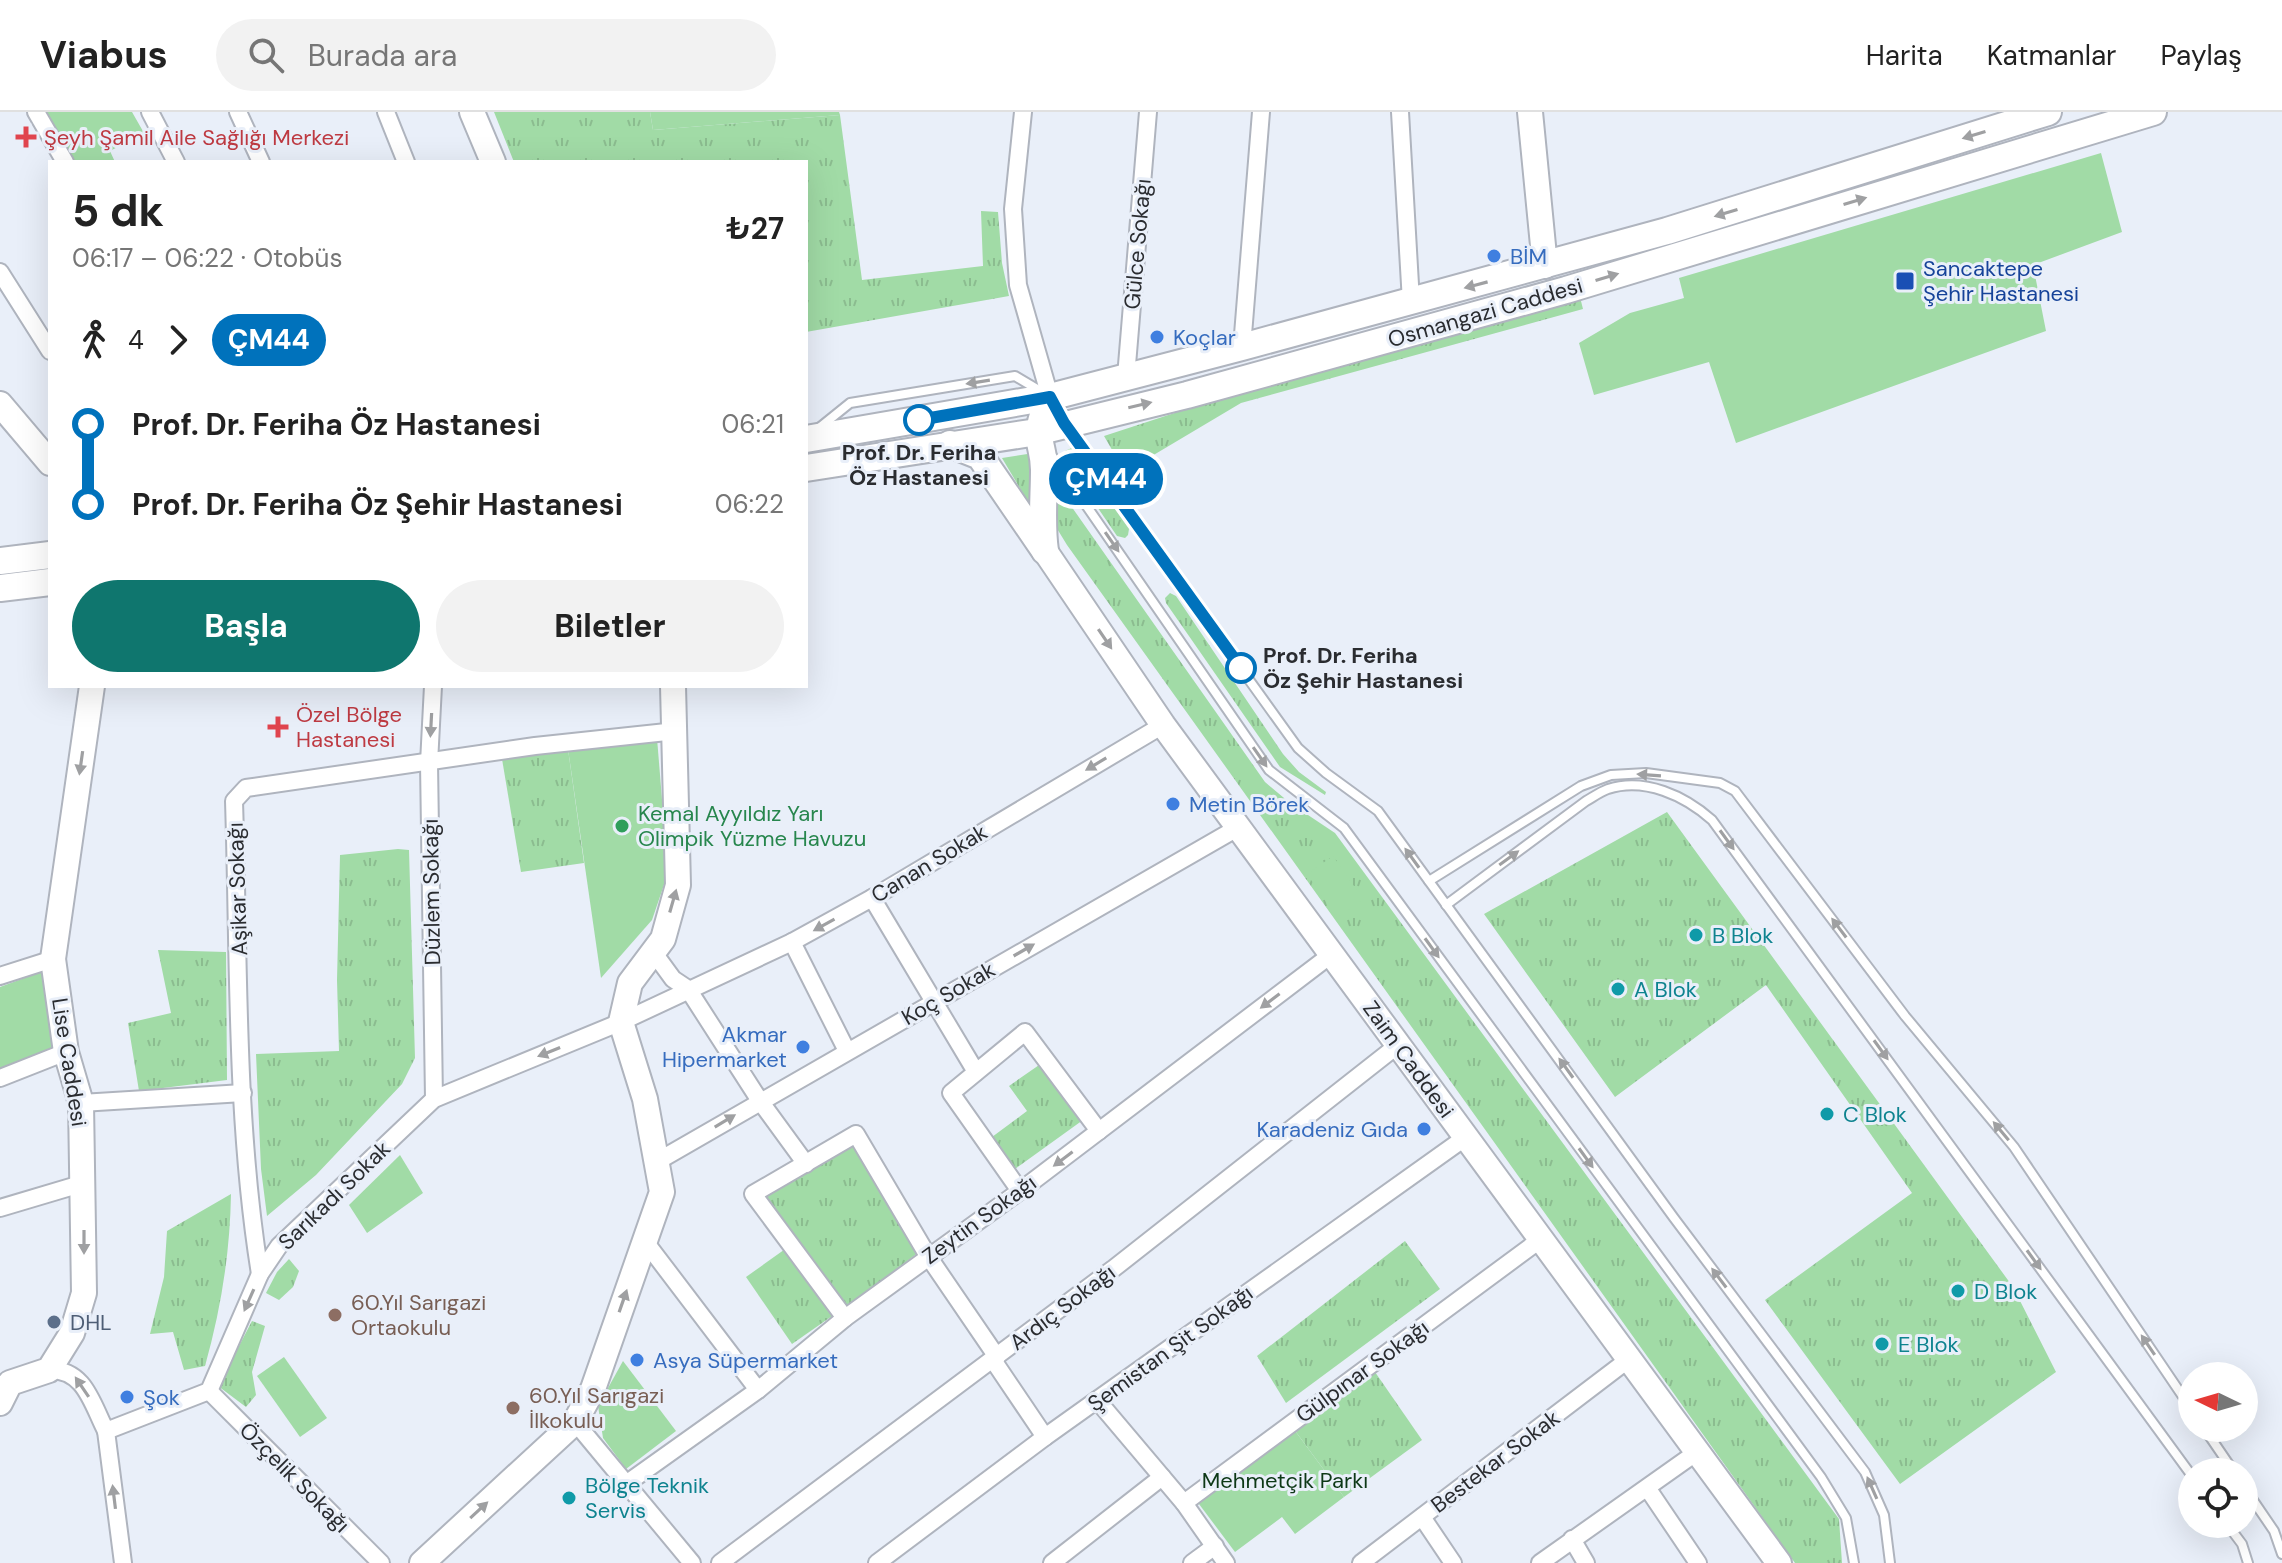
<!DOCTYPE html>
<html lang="tr">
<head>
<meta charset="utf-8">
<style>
	body { margin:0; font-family:"DM Sans",sans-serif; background:#f2f2f2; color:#222; height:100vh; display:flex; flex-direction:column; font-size:30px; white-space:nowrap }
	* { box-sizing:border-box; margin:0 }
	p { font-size:26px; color:#767676 }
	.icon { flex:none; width:44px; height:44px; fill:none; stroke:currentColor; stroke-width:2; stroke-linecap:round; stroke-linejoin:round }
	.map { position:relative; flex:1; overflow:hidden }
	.side { position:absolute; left:48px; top:48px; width:760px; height:528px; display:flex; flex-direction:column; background:#fff; border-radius:0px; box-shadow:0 8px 32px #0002 }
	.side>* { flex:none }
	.badge { padding:0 16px; border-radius:26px; font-size:28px; line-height:52px }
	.needle { width:52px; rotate:275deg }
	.buttons { position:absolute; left:2178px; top:1250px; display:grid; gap:16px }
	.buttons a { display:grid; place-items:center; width:80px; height:80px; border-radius:50%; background:#fff; box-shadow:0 8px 32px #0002; font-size:40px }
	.map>.badge { position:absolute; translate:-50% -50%; box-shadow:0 0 0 4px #fff }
	.legs { display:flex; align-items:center; gap:12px; height:88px; padding:0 24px; font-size:26px }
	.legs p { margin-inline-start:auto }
	.summary { display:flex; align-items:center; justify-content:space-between; height:136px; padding:0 24px }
	h1 { font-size:44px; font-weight:700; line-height:60px }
	.action { display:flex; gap:16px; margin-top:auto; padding:16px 24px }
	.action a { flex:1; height:92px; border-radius:48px; background:#0f766e; color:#fff; font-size:32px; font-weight:700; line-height:92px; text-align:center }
	.action a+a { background:#f2f2f2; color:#222 }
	ul { padding:0 24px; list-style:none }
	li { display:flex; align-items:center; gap:28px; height:80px; font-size:30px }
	li i { display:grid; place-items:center; width:12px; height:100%; margin:0 10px; background:currentColor }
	li i::after { content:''; width:20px; height:20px; margin:-10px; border:6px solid; border-radius:50%; background:#fff }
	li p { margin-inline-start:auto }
	li:first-child i { background:linear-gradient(#0000 50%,currentColor 0) }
	li:last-child i { background:linear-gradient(currentColor 50%,#0000 0) }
	header { display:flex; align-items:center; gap:48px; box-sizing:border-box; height:112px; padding:0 40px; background:#fff; border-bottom:2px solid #e0e0e0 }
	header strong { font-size:38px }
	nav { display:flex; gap:44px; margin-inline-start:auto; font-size:28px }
	.search { width:560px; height:72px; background:#f2f2f2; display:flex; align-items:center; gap:20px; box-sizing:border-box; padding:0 28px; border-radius:44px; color:#767676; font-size:30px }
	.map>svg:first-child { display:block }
	.grass { fill:url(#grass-tufts) }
	.park { fill:#a1dba6 }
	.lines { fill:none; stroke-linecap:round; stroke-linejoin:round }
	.lane-casing { stroke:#afb4be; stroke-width:12 }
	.street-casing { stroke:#afb4be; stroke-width:20 }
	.secondary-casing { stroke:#afb4be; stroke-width:28 }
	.primary-casing { stroke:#afb4be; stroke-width:30 }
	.lane { stroke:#fff; stroke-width:8 }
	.street { stroke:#fff; stroke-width:16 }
	.secondary { stroke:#fff; stroke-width:24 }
	.primary { stroke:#fff; stroke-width:26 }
	.oneway { fill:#9fa0a2 }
	.line-1-casing { stroke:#fff; stroke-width:18 }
	.line-1 { stroke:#0072bc; stroke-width:12 }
	.health-dot { fill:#e0444e; stroke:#e9eff9; stroke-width:3 }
	.shop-dot { fill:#3f7fe0; stroke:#e9eff9; stroke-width:3 }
	.transit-dot { fill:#1a4fb4; stroke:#e9eff9; stroke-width:3 }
	.stop-1-dot { fill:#fff; stroke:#0072bc; stroke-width:4 }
	.leisure-dot { fill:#2e9e5b; stroke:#e9eff9; stroke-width:3 }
	.culture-dot { fill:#0f9aa8; stroke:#e9eff9; stroke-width:3 }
	.education-dot { fill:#8d6e63; stroke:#e9eff9; stroke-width:3 }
	.service-dot { fill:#5c6f8a; stroke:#e9eff9; stroke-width:3 }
	.labels { text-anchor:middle; stroke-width:6; stroke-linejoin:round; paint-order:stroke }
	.health-label { font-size:22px; fill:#be3a42; stroke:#e9eff9; text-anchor:start }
	.street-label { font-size:22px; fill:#2a2c30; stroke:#e9eff9 }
	.shop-label { font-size:22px; fill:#366cbe; stroke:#e9eff9; text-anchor:start }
	.transit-label { font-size:22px; fill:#164399; stroke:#e9eff9; text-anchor:start }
	.stop-label { font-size:22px; font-weight:bold; fill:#2a2c30; stroke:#e9eff9 }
	.leisure-label { font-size:22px; fill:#27864d; stroke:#e9eff9; text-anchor:start }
	.culture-label { font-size:22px; fill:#0d838f; stroke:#e9eff9; text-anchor:start }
	.education-label { font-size:22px; fill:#785e54; stroke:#e9eff9; text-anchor:start }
	.service-label { font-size:22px; fill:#4e5e75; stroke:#e9eff9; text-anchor:start }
	.park-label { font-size:22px; fill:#0d3816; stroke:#e9eff9 }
</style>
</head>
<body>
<header>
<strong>Viabus</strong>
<div class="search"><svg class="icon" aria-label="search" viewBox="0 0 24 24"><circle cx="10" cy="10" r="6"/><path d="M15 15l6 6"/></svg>Burada ara</div>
<nav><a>Harita</a><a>Katmanlar</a><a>Paylaş</a></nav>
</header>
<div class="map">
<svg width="2282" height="1451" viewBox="0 0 2282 1451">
	<defs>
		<pattern id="grass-tufts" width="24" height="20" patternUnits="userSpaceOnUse" patternTransform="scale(2)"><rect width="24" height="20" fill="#a1dba6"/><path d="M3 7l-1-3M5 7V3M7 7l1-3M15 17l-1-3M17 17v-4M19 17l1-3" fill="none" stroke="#8bbc8f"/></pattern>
	</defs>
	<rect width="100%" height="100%" fill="#e9eff9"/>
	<g class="grass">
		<path d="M494 0H650L653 18 840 3 862 168 983 154 981 99 998 100 1002 151 1009 184 806 220V50H514Z"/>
		<path d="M1580 185 1583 197 1241 291 1125 360 1104 324 1242 279Z"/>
		<path d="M1076 334 1095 369 1129 417 1128 423 1125 426 1117 424 1070 355 1065 339Z"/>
		<path d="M1034 341V400L1002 346Z"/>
		<path d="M1057 374 1265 670 1290 691 1335 721 1839 1407 1842 1451H1795L1067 433 1056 415Z"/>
		<path d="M1170 481 1176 484 1283 642 1299 660 1326 680 1325 683 1280 655 1166 491 1165 486Z"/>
		<path d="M568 637 584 751 521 760 502 647Z"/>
		<path d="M1667 700 2013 1175 2056 1260 1900 1372 1765 1188 1912 1081 1766 873 1615 985 1484 802Z"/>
		<path d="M398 737 409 738 415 946 402 972 316 1063 267 1104 261 1057 256 942 339 939 337 868 340 743Z"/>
		<path d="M158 838 226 840 227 968 139 979 128 911 171 901Z"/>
		<path d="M1042 951 1083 1008 1015 1057 992 1025 1027 999 1009 974Z"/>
		<path d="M853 1030 919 1140 847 1195 763 1082Z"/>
		<path d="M231 1082C230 1141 221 1197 205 1254L184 1258 173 1220 150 1222 164 1165 167 1119Z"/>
		<path d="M1405 1129 1440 1177 1286 1291 1257 1244Z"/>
		<path d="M788 1135 835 1202 792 1232 746 1165Z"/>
		<path d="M289 1147 299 1159 293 1175 279 1188 266 1181 277 1160Z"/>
		<path d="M252 1209 265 1214 252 1260 256 1283 246 1295 218 1274Z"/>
		<path d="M1375 1260 1422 1328 1344 1385 1293 1316Z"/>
	</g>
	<g class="park">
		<path d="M46 0H132L144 21 110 39 115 50H73Z"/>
		<path d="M650 0H839L840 3 653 18Z"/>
		<path d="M2101 41 2122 120 2033 153 2046 219 1736 331 1709 250 1594 283 1579 231 1630 201 1684 186 1679 166Z"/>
		<path d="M657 626 668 761 652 808 601 866 568 637Z"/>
		<path d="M1333 744 1363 787 1337 806 1307 762Z"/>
		<path d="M49 857 59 934 0 958V875Z"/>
		<path d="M400 1043 423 1081 367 1121 349 1093Z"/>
		<path d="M284 1245 327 1306 300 1325 257 1264Z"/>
		<path d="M623 1249 676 1319 626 1357 603 1326 598 1294Z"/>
		<path d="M1293 1316 1344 1385 1295 1422 1282 1405 1235 1440 1196 1388Z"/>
	</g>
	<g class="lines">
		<defs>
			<g id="lane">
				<path d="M819 316 850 291 1015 264 1042 280"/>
				<path d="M1069 317 1298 636 1326 661 1378 699 1674 1106 1865 1360 1884 1403 1890 1451"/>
				<path d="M1050 341 1269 658 1344 716 1821 1365 1846 1406 1854 1451"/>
				<path d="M1429 769 1581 674 1611 663 1646 661 1720 671 1735 679 1905 904 2014 1035 2192 1298"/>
				<path d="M1446 793 1586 689C1593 685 1600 680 1608 677 1645 665 1685 684 1712 708L2192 1364"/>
				<path d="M2204 1316 2234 1360"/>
				<path d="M2244 1375 2274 1419 2282 1442"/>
				<path d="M2227 1412 2242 1432 2248 1451"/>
			</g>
			<g id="street">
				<path d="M36 0 65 50"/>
				<path d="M150 0 176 50"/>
				<path d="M238 0 261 50"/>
				<path d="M386 0 406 50"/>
				<path d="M1023 0 1013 97 1018 173 1050 285"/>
				<path d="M1400 0 1411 190"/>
				<path d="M0 160 50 239"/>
				<path d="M1242 235 1261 0"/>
				<path d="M1126 265 1148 0"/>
				<path d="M433 574 429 651 434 987"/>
				<path d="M872 786 976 960"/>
				<path d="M792 830 847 939"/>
				<path d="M654 841 673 867 688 877 760 989 806 1052"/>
				<path d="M0 864 53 847"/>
				<path d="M0 966 66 940"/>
				<path d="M81 991 243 981"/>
				<path d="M658 1049 1239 715"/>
				<path d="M1020 1079 951 981 1025 920 1099 1019"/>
				<path d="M0 1096 84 1071"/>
				<path d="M644 1128 758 1278"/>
				<path d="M260 1162C235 1007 239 846 234 689L246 676 535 634 676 619"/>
				<path d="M845 1206 753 1082 856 1022 928 1144 997 1245"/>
				<path d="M993 1248 1045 1325"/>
				<path d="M49 1258C85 1257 92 1292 106 1319L209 1279 260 1162 279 1134 434 987 621 910 792 830 872 786 1163 613"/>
				<path d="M209 1279 381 1451"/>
				<path d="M1097 1288 1184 1391 1226 1451"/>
				<path d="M575 1310 692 1451"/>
				<path d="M106 1319 123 1451"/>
				<path d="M626 1372 758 1278 845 1206 1020 1079 1332 842"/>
				<path d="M1648 1377 1698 1451"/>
				<path d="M1184 1391 1541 1127"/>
				<path d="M1422 1405 1453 1451"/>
				<path d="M1572 1427 1586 1451"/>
				<path d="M720 1451 1113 1157 1398 933"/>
				<path d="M877 1451 1045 1325 1466 1025"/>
				<path d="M1052 1451 1162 1365"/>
				<path d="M1192 1451 1215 1434"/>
				<path d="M1361 1451 1629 1247"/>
				<path d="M1540 1451 1697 1340"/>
			</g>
			<g id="secondary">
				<path d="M472 0 493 50"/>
				<path d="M1530 0 1545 154"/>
				<path d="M0 292 50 351"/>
				<path d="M1045 439 1163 613 1779 1451"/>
				<path d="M0 1291 10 1271 49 1258 72 1221 84 1181 81 991 66 940 53 847 92 574"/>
				<path d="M422 1451 575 1310 593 1277 662 1080 645 987 621 910 630 871 663 827 678 773 673 574"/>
			</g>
			<g id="primary">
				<path d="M1043 303C1034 330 1044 333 1044 358 1044 385 1041 412 1045 439"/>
				<path d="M806 327 1050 285 1242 235 1667 119 2048 0"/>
				<path d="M950 332 980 344 1043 436"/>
				<path d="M806 356 1037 320 1187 283 1566 178 2153 0"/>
				<path d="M0 449 50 443"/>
				<path d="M0 476 50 470"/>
			</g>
		</defs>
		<use href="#lane" class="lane-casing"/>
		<use href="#street" class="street-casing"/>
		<use href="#secondary" class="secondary-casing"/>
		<use href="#primary" class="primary-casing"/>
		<use href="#lane" class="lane"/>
		<use href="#street" class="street"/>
		<use href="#secondary" class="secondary"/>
		<use href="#primary" class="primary"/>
	</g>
	<defs><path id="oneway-solid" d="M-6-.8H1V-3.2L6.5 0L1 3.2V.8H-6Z" transform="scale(2)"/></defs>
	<g class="oneway">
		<use href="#oneway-solid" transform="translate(1974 23) rotate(163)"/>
		<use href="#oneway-solid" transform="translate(1855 89) rotate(-17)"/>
		<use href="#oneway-solid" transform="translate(1726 101) rotate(163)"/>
		<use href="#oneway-solid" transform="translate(1607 165) rotate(-17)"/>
		<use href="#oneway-solid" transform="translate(1476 173) rotate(165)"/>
		<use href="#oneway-solid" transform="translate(978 270) rotate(171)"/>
		<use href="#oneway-solid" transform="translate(1140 293) rotate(-13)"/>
		<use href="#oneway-solid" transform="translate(1112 430) rotate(55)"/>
		<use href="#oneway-solid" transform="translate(1105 527) rotate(56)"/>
		<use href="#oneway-solid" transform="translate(431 613) rotate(93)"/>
		<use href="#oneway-solid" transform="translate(1260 645) rotate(55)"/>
		<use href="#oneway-solid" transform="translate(81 651) rotate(98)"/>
		<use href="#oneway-solid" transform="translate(1096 652) rotate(149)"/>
		<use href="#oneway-solid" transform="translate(1649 663) rotate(-176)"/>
		<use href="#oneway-solid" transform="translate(1727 728) rotate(54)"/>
		<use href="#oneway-solid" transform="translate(1412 746) rotate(-126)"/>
		<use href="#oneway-solid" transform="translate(1509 746) rotate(-36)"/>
		<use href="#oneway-solid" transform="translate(673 789) rotate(-74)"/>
		<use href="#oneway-solid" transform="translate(824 813) rotate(151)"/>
		<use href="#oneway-solid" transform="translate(1839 816) rotate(-127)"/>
		<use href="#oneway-solid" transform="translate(1432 836) rotate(54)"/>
		<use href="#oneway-solid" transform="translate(1024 838) rotate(-30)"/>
		<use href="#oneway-solid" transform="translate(1270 889) rotate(143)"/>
		<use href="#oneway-solid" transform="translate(1881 938) rotate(54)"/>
		<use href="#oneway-solid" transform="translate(549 940) rotate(158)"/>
		<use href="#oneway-solid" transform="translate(1566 956) rotate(-126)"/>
		<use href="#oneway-solid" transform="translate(725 1009) rotate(-31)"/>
		<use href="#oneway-solid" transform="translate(2001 1019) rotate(-130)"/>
		<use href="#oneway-solid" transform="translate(1586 1046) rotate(54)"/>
		<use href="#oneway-solid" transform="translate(1063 1047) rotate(143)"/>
		<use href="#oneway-solid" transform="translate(84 1130) rotate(90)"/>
		<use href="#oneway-solid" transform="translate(2034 1148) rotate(54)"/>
		<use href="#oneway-solid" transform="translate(1719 1166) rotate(-127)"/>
		<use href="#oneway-solid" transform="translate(249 1188) rotate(114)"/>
		<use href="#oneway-solid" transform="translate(623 1189) rotate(-71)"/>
		<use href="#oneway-solid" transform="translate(2148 1233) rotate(-124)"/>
		<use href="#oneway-solid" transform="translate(82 1275) rotate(-124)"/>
		<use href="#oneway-solid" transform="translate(1872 1376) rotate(-114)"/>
		<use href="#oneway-solid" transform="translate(114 1385) rotate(-97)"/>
		<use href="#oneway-solid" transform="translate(479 1398) rotate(-43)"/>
	</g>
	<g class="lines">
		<defs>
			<path id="line-1" d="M919 308 1050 285 1064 311 1241 556"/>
		</defs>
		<use href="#line-1" class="line-1-casing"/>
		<use href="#line-1" class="line-1"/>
	</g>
	<g class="health-dot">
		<path d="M22 13h8v8h8v8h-8v8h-8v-8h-8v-8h8z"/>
		<path d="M274 603h8v8h8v8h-8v8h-8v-8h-8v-8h8z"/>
	</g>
	<g class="shop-dot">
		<circle cx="1494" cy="144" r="8"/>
		<circle cx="1157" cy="225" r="8"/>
		<circle cx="1173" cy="692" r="8"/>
		<circle cx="803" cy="935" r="8"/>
		<circle cx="1424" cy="1017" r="8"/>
		<circle cx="637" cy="1248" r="8"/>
		<circle cx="127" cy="1285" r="8"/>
	</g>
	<rect class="transit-dot" x="1895" y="159" width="20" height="20" rx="4"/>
	<g class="stop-1-dot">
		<circle cx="919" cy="308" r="14"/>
		<circle cx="1241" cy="556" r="14"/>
	</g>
	<circle class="leisure-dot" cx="622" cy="714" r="8"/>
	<g class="culture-dot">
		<circle cx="1696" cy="823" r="8"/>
		<circle cx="1618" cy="877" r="8"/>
		<circle cx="1827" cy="1002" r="8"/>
		<circle cx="1958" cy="1179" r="8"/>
		<circle cx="1882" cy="1232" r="8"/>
		<circle cx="569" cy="1386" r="8"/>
	</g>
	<g class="education-dot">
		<circle cx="335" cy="1203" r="8"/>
		<circle cx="513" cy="1296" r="8"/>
	</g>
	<circle class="service-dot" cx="54" cy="1210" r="8"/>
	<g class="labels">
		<g class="health-label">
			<text x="44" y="33">Şeyh Şamil Aile Sağlığı Merkezi</text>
			<text x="296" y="610">Özel Bölge<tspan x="296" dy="25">Hastanesi</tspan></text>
		</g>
		<g class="street-label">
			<text transform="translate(1137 132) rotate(-85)" y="8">Gülce Sokağı</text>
			<text transform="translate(1485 200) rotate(-16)" y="8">Osmangazi Caddesi</text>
			<text transform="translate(929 751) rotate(-31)" y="8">Canan Sokak</text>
			<text transform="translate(237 777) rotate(-92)" y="8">Aşikar Sokağı</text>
			<text transform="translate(431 780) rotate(-91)" y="8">Düzlem Sokağı</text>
			<text transform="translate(948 881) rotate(-30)" y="8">Koç Sokak</text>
			<text transform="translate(1409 947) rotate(54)" y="8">Zaim Caddesi</text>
			<text transform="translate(70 950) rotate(81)" y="8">Lise Caddesi</text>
			<text transform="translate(334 1083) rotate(-44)" y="8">Sarıkadı Sokak</text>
			<text transform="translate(979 1107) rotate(-36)" y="8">Zeytin Sokağı</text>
			<text transform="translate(1062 1195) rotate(-37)" y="8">Ardıç Sokağı</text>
			<text transform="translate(1170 1236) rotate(-36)" y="8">Şemistan Şit Sokağı</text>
			<text transform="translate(1362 1259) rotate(-36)" y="8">Gülpınar Sokağı</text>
			<text transform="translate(1495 1349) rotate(-37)" y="8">Bestekar Sokak</text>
			<text transform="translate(295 1365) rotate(45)" y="8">Özçelik Sokağı</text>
		</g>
		<g class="shop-label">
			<text x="1510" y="152">BİM</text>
			<text x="1173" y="233">Koçlar</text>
			<text x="1189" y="700">Metin Börek</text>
			<text x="787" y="930" text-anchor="end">Akmar<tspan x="787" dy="25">Hipermarket</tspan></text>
			<text x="1408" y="1025" text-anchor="end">Karadeniz Gıda</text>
			<text x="653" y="1256">Asya Süpermarket</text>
			<text x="143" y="1293">Şok</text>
		</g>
		<g class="transit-label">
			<text x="1923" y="164">Sancaktepe<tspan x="1923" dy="25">Şehir Hastanesi</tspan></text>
		</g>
		<g class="stop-label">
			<text x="919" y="348">Prof. Dr. Feriha<tspan x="919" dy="25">Öz Hastanesi</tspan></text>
			<text x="1263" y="551" text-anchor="start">Prof. Dr. Feriha<tspan x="1263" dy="25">Öz Şehir Hastanesi</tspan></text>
		</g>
		<g class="leisure-label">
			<text x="638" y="709">Kemal Ayyıldız Yarı<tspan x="638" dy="25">Olimpik Yüzme Havuzu</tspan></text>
		</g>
		<g class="culture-label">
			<text x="1712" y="831">B Blok</text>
			<text x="1634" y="885">A Blok</text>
			<text x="1843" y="1010">C Blok</text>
			<text x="1974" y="1187">D Blok</text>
			<text x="1898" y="1240">E Blok</text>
			<text x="585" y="1381">Bölge Teknik<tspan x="585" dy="25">Servis</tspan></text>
		</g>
		<g class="education-label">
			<text x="351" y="1198">60.Yıl Sarıgazi<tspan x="351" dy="25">Ortaokulu</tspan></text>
			<text x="529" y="1291">60.Yıl Sarıgazi<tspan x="529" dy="25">İlkokulu</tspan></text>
		</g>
		<g class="service-label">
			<text x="70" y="1218">DHL</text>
		</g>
		<g class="park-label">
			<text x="1285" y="1376">Mehmetçik Parkı</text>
		</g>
	</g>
</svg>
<div class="buttons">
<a><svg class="needle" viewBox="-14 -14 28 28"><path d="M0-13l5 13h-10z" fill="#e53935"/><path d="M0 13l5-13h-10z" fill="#767676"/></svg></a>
<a><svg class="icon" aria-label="locate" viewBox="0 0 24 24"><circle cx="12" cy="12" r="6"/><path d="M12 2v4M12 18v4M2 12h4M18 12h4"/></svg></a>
</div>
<b class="badge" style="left:1106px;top:367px;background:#0072bc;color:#fff">ÇM44</b>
<section class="side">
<div class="summary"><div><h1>5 dk</h1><p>06:17 – 06:22 · Otobüs</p></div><b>₺27</b></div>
<div class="legs"><svg class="icon" aria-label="walk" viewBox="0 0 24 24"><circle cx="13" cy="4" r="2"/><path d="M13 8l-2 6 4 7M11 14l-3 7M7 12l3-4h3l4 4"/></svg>4<svg class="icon" aria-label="forward" viewBox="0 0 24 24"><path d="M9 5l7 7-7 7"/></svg><b class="badge" style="background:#0072bc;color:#fff">ÇM44</b></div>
<ul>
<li><i style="color:#0072bc"></i><b>Prof. Dr. Feriha Öz Hastanesi</b><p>06:21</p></li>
<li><i style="color:#0072bc"></i><b>Prof. Dr. Feriha Öz Şehir Hastanesi</b><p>06:22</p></li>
</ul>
<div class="action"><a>Başla</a><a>Biletler</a></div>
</section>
</div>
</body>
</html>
